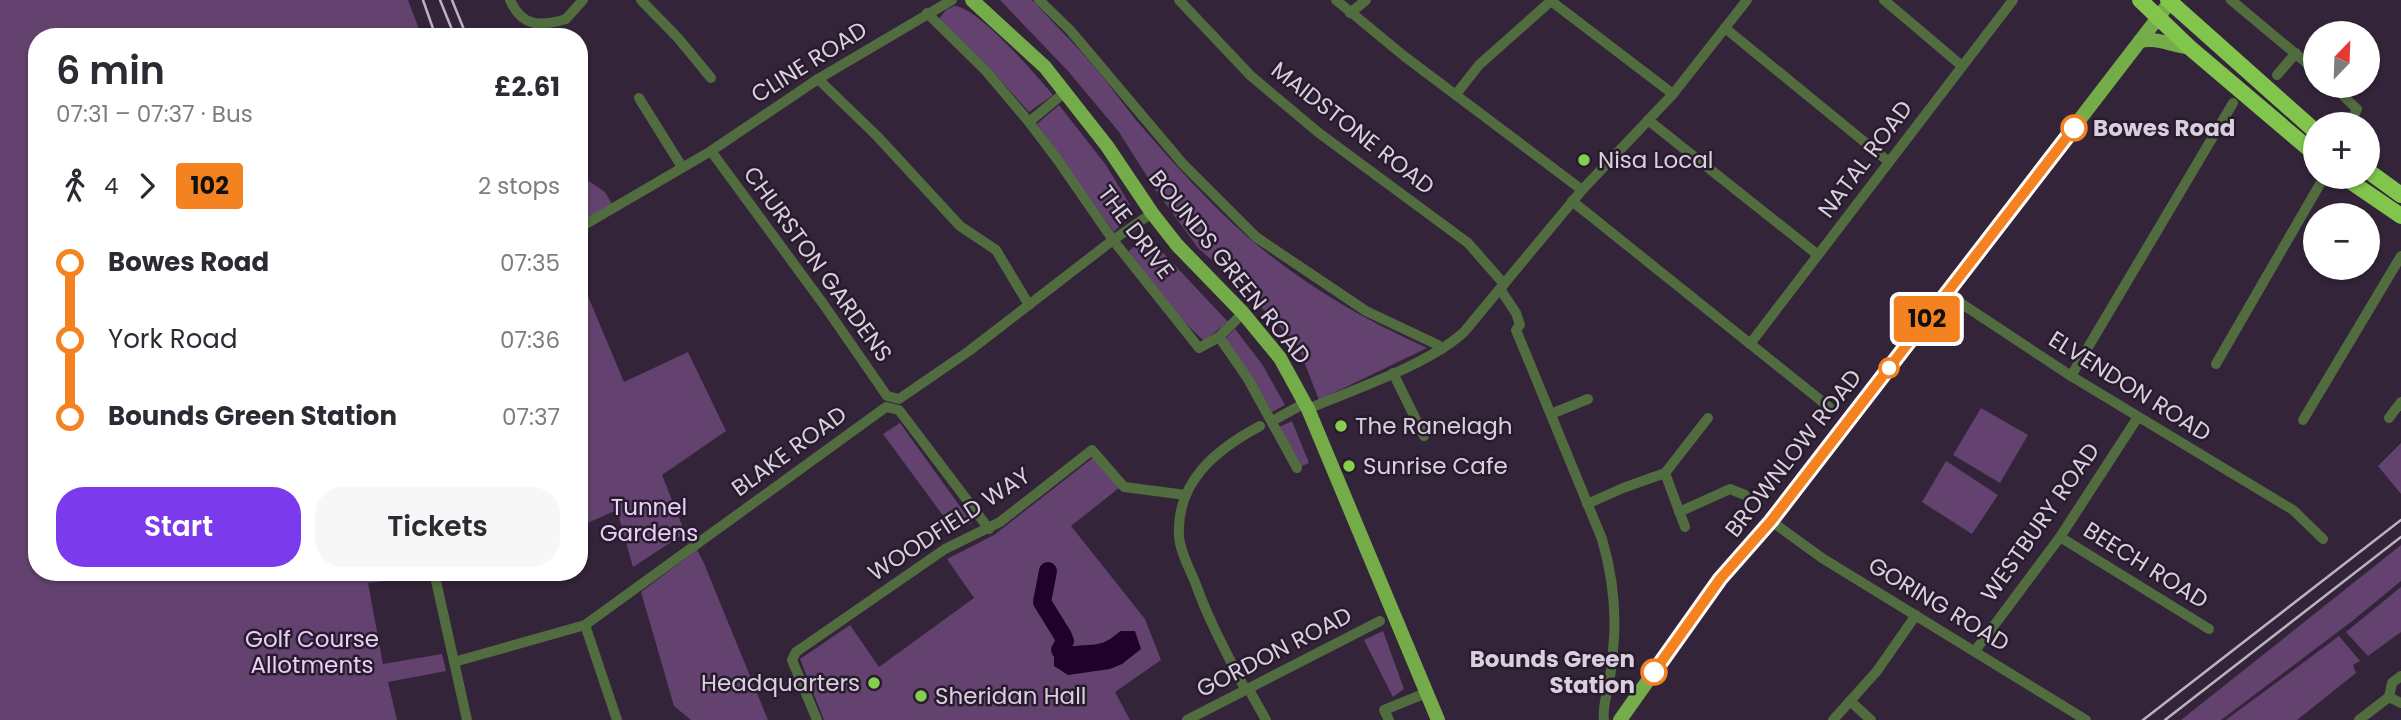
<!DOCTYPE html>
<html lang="en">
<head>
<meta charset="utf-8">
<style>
	body { margin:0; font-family:Poppins,sans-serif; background:#f7f7f7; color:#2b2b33; height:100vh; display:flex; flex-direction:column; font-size:26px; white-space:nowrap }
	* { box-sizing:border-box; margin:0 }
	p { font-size:23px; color:#7c7c81 }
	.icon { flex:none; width:38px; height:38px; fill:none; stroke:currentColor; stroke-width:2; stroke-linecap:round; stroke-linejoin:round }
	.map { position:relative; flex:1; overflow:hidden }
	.sheet { position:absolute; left:28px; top:28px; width:560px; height:553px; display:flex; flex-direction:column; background:#fff; border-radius:28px; box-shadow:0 2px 5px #0004 }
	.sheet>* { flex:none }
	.badge { padding:0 14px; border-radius:5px; font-size:24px; line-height:46px }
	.needle { width:46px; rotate:23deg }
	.tools { position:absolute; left:2303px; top:21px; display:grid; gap:14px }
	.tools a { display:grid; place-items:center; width:77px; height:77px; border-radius:50%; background:#fff; box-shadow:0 2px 5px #0004; font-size:35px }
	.map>.badge { position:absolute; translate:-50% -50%; box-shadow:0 0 0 4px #fff }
	.legs { display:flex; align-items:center; gap:10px; height:77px; padding:0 28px; font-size:23px }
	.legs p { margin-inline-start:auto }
	.summary { display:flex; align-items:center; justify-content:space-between; height:119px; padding:0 28px }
	h1 { font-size:38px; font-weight:600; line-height:52px }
	.cta { display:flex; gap:14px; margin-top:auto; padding:14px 28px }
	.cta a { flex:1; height:80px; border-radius:28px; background:#7c3aed; color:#fff; font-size:28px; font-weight:600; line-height:80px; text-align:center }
	.cta a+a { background:#f7f7f7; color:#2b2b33 }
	ul { padding:0 28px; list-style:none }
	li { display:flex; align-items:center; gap:24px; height:77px; font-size:26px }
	li i { display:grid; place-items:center; width:10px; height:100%; margin:0 9px; background:currentColor }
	li i::after { content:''; width:18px; height:18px; margin:-9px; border:5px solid; border-radius:50%; background:#fff }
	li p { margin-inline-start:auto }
	li:first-child i { background:linear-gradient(#0000 50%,currentColor 0) }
	li:last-child i { background:linear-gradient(currentColor 50%,#0000 0) }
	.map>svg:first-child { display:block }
	.green { fill:#634270 }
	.water { fill:#20012b }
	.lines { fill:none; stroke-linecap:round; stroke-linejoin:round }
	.river { stroke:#20012b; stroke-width:18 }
	.minor { stroke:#516c3f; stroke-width:10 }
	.major { stroke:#74ac4a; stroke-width:14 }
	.highway { stroke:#81c54d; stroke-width:16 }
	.rail { stroke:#bcb2c1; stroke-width:2.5 }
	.line-1-casing { stroke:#fff; stroke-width:16 }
	.line-1 { stroke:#f58220; stroke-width:10 }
	.stop-1-dot { fill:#fff; stroke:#f58220; stroke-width:3.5 }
	.poi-dot { fill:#86cf4c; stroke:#291b2e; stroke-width:2.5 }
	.labels { text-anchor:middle; stroke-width:5; stroke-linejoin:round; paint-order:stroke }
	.street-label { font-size:23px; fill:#d9d0de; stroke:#291b2e }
	.stop-label { font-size:23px; font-weight:bold; fill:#d9d0de; stroke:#291b2e; text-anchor:start }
	.poi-label { font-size:23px; fill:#d9d0de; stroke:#291b2e; text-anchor:start }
	.park-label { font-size:23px; fill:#e9d0f4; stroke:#291b2e }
</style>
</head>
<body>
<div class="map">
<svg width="2401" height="720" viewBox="0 0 2401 720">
	<rect width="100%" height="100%" fill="#332439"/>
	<g class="green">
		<path d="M0 0H408L422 37H37V572H473L368 583 383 664 442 654 446 671 388 682 397 720H0Z"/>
		<path d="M1000 0H1032L1035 3C1055 25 1077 46 1096 69 1110 85 1122 103 1136 120 1166 155 1197 189 1230 221 1286 274 1357 317 1427 348L1319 400 1298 346 1235 280 1198 248 1155 189 1119 132 1068 71Z"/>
		<path d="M954 6C976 5 1037 76 1053 95L1029 112 986 64 939 19 946 10Z"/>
		<path d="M1059 105 1106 165 1130 205 1131 212 1114 232 1037 124Z"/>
		<path d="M587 180 605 192 612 204 579 223Z"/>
		<path d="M1147 240 1154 243 1228 322 1204 341 1181 319 1128 252 1139 242Z"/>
		<path d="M579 275 624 382 688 352 726 431 662 475 685 533 633 567 617 510 583 525 579 529Z"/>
		<path d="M1235 329 1262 364 1285 405 1272 412 1225 339Z"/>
		<path d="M1981 408 2028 435 2000 483 1953 455Z"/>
		<path d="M1292 421 1309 463 1299 467 1279 427Z"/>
		<path d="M900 423 972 523 953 529 883 434Z"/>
		<path d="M2401 443V494L2378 466Z"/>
		<path d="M1094 457 1119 488 1071 526 1145 619 1161 660 1115 692 1130 720H824L800 659 850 625 879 667 974 598 947 559 994 535Z"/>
		<path d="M1946 461 1998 495 1972 534 1922 502Z"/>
		<path d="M2401 545V581L2351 622 2221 720H2181Z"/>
		<path d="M697 550 703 561 768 720H691L674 706 641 592Z"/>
		<path d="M2401 587V632L2368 656 2346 632Z"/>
		<path d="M1383 631 1404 689 1393 697 1364 640Z"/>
		<path d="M2339 636 2360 661 2353 665 2356 673 2297 720H2226Z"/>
	</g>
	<path class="water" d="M1121 631H1135L1141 649 1122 664 1110 669 1068 675 1054 666V655C1073 641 1082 648 1102 643 1109 641 1115 635 1121 631Z"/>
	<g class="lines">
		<path class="river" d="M1048 571 1042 602 1063 636 1065 641 1060 650"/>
		<g class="minor">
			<path d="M510 0C522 27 540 27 566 19L583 0"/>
			<path d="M641 0 678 38 711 78"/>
			<path d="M1039 0 1070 30 1183 164 1256 237 1366 311 1438 345 1442 349"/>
			<path d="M1179 0 1251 76 1319 133 1468 243 1504 284"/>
			<path d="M1336 0 1404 56 1582 190"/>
			<path d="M1884 0 1962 66"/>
			<path d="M2231 0 2315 70"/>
			<path d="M1551 1 1673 94"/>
			<path d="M927 13 986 71 1029 122 1057 159 1113 240 1199 348 1219 337 1243 313"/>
			<path d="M1350 13 1366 0"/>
			<path d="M1725 28 1889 162"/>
			<path d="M2277 75 2296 53"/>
			<path d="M818 79 877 136 960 226 996 250 1029 305"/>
			<path d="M2333 86 2357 109 2350 124"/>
			<path d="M1457 93 1479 65 1552 0"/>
			<path d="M639 98 682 167"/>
			<path d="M1648 120 1818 255"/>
			<path d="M1029 122 1065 92"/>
			<path d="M711 151 824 305 887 396 899 399 969 351 1113 240 1152 213"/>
			<path d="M1572 201 1829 407"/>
			<path d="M579 228 711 151 818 79 952 0"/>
			<path d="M1500 289 1516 313 1520 325 1516 330 1602 539C1611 570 1616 605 1614 638 1613 652 1612 668 1609 682 1607 695 1602 707 1604 720"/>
			<path d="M1947 294 2071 376 2293 510 2323 539"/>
			<path d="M1219 337 1248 379 1297 468"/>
			<path d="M1750 344 2013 0"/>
			<path d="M2216 364 2324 177"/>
			<path d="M1393 373 1424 436"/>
			<path d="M2071 376 2233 103"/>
			<path d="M1308 409C1354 389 1428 365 1464 332L1582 190 1673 94 1747 0"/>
			<path d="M1551 414 1588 399"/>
			<path d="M2389 418 2401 402"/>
			<path d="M2303 420 2401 256"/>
			<path d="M1272 421 1305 403"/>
			<path d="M1665 473 1685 527"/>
			<path d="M1587 504 1623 488 1665 473 1708 418"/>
			<path d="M1679 512 1730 489 1745 495"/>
			<path d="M1771 521 1822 558 2086 720"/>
			<path d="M2060 537 2209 629"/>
			<path d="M436 581 467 720"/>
			<path d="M585 625 617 720"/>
			<path d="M1975 651 2060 537 2138 417"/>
			<path d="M454 662 585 625 886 407 899 410 989 529"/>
			<path d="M1248 688 1266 720"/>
			<path d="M1245 689C1227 654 1208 619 1195 582 1189 568 1180 551 1179 536 1176 481 1217 449 1260 426"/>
			<path d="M2389 697 2392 683 2401 676"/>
			<path d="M1850 701 1871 720"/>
			<path d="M817 720 792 660 796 652 945 549 1000 522 1092 450 1124 487 1186 495"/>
			<path d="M1187 720 1380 621"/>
			<path d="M1389 720 1384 710 1426 693"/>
			<path d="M1833 720 1877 671 1916 615"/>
			<path d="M2359 720 2389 697 2401 703"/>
		</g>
		<g class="major">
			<path d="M972 0 1045 67 1107 146 1152 213 1177 245 1243 313 1280 358 1308 409 1438 720"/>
			<path d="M2140 41C2159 37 2171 46 2189 47"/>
			<path d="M1620 720 1720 579 1771 521 2170 2"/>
		</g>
		<g class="highway">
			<path d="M2140 0 2189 47 2315 154"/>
			<path d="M2168 0 2315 131"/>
			<path d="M2368 171 2401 195"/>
			<path d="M2344 177 2401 216"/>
		</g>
		<g class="rail">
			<path d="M423 0 436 37"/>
			<path d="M440 0 455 37"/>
			<path d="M452 0 467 37"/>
			<path d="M2143 720 2401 520"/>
			<path d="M2165 720 2401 537"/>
		</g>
	</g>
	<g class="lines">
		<defs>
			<path id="line-1" d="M1654 672 1720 579 1771 521 2074 128"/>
		</defs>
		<use href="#line-1" class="line-1-casing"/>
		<use href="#line-1" class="line-1"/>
	</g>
	<g class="stop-1-dot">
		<circle cx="2074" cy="128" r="12"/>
		<circle cx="1889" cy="368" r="9"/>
		<circle cx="1654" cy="672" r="12"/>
	</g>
	<g class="poi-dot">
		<circle cx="1584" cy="160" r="7"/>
		<circle cx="1341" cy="426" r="7"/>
		<circle cx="1349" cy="466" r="7"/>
		<circle cx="874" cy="683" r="7"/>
		<circle cx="921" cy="696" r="7"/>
	</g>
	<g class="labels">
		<g class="street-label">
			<text transform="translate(809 62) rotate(-32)" y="8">CLINE ROAD</text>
			<text transform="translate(1353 128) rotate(38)" y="8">MAIDSTONE ROAD</text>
			<text transform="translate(1865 159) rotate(-53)" y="8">NATAL ROAD</text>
			<text transform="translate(1136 232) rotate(53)" y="8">THE DRIVE</text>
			<text transform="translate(818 264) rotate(54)" y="8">CHURSTON GARDENS</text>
			<text transform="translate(1230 267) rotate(51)" y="8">BOUNDS GREEN ROAD</text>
			<text transform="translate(2130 386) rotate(32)" y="8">ELVENDON ROAD</text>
			<text transform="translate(789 451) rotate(-36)" y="8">BLAKE ROAD</text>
			<text transform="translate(1793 453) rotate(-52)" y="8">BROWNLOW ROAD</text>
			<text transform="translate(2040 522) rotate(-55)" y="8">WESTBURY ROAD</text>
			<text transform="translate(949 524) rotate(-33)" y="8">WOODFIELD WAY</text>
			<text transform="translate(2146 565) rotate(32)" y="8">BEECH ROAD</text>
			<text transform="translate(1939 604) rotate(31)" y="8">GORING ROAD</text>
			<text transform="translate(1274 652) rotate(-27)" y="8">GORDON ROAD</text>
		</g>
		<g class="stop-label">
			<text x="2093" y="136">Bowes Road</text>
			<text x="1635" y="667" text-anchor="end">Bounds Green<tspan x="1635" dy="26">Station</tspan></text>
		</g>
		<g class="poi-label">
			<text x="1598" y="168">Nisa Local</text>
			<text x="1355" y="434">The Ranelagh</text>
			<text x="1363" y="474">Sunrise Cafe</text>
			<text x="860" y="691" text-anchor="end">Headquarters</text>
			<text x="935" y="704">Sheridan Hall</text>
		</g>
		<g class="park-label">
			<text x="649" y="515">Tunnel<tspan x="649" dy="26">Gardens</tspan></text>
			<text x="312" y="647">Golf Course<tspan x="312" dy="26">Allotments</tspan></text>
		</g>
	</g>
</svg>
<div class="tools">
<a><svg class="needle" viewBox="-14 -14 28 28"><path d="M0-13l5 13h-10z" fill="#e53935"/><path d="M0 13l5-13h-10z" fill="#7c7c81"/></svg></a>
<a>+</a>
<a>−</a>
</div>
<b class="badge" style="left:1927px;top:319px;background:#f58220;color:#111">102</b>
<section class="sheet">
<div class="summary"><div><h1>6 min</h1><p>07:31 – 07:37 · Bus</p></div><b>£2.61</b></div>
<div class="legs"><svg class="icon" aria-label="walk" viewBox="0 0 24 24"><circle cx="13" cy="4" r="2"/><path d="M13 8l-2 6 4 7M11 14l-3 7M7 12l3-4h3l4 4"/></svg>4<svg class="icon" aria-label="forward" viewBox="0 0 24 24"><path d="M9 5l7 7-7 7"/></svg><b class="badge" style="background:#f58220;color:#111">102</b><p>2 stops</p></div>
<ul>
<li><i style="color:#f58220"></i><b>Bowes Road</b><p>07:35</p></li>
<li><i style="color:#f58220"></i><span>York Road</span><p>07:36</p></li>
<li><i style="color:#f58220"></i><b>Bounds Green Station</b><p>07:37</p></li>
</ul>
<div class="cta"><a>Start</a><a>Tickets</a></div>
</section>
</div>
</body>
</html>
